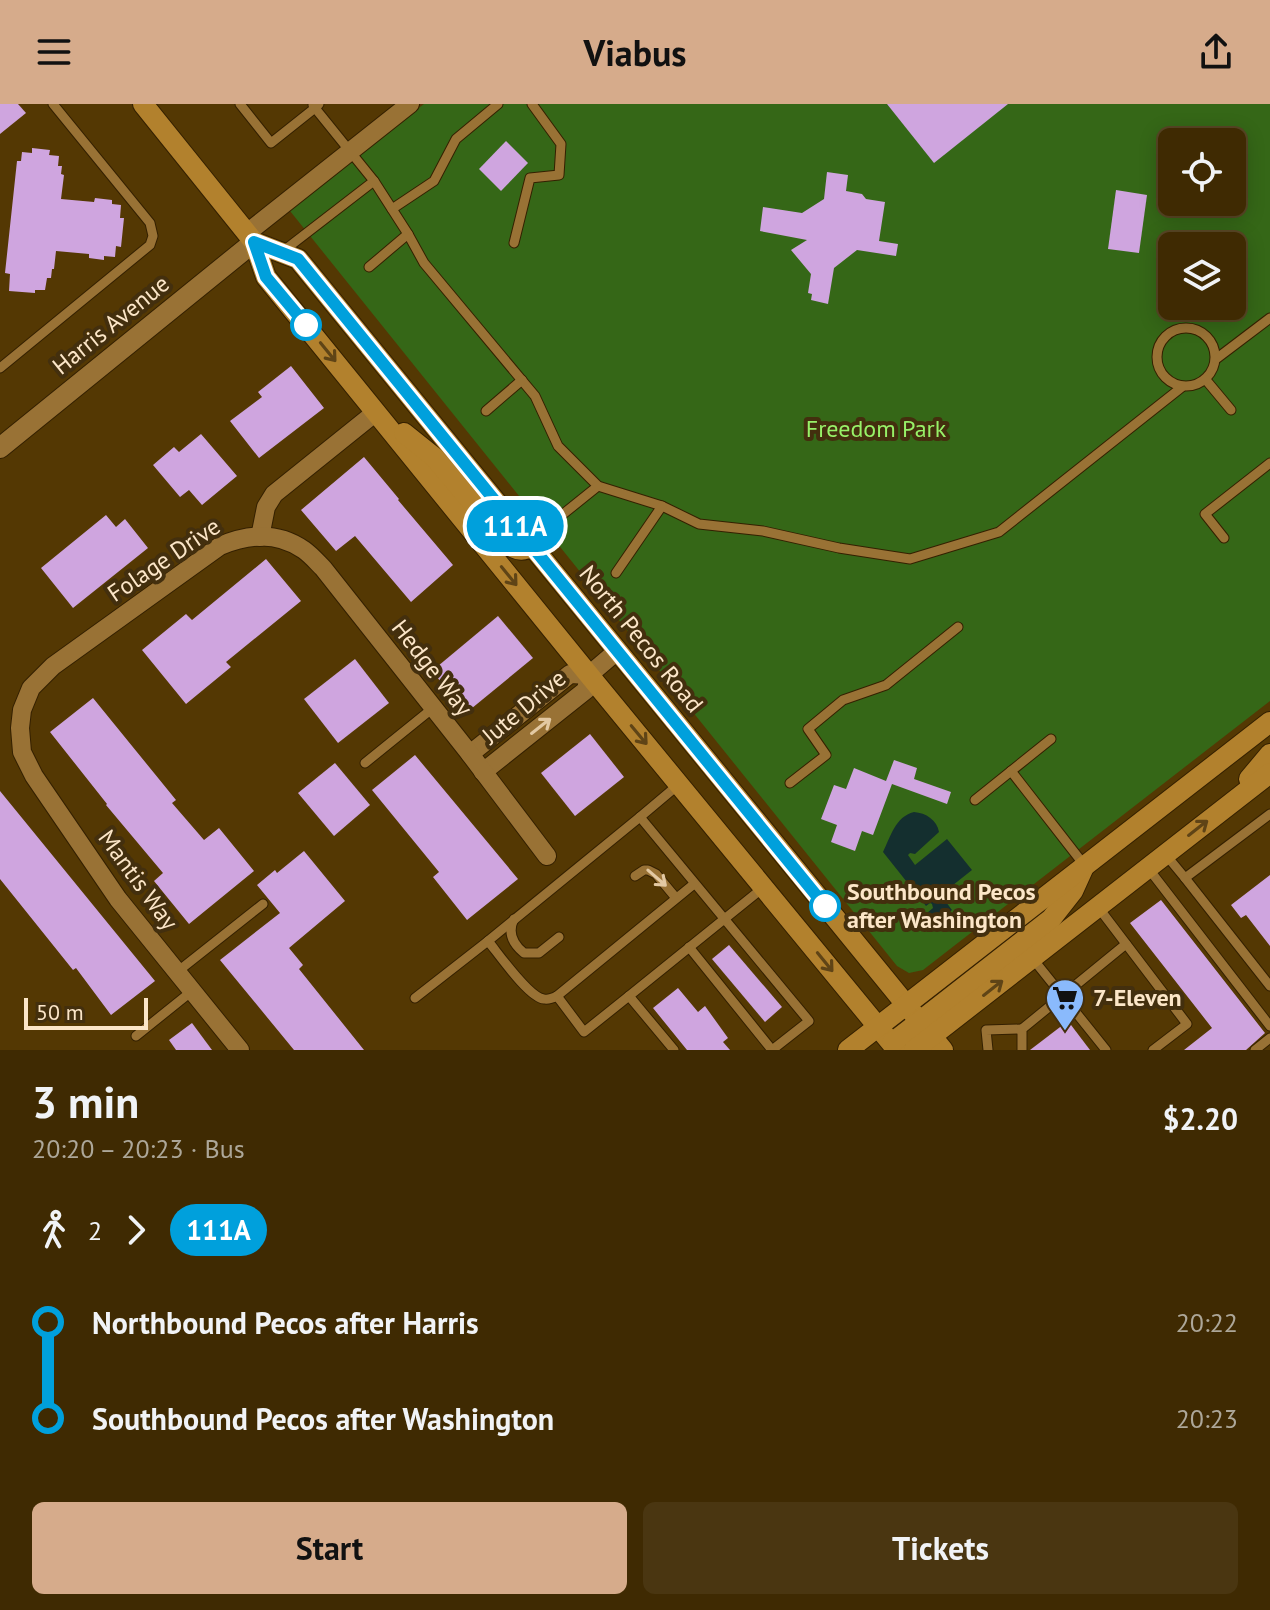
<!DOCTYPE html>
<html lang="en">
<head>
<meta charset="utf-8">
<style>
	body { margin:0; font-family:"PT Sans",sans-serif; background:#4a3611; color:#f1f3f6; height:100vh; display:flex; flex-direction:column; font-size:30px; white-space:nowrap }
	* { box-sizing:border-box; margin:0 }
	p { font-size:26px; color:#ada799 }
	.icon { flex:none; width:44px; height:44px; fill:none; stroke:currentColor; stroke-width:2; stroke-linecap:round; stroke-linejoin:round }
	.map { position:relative; height:946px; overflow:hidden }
	.details { display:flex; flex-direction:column; background:#3f2a02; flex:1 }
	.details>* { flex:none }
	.badge { padding:0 16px; border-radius:26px; font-size:28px; line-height:52px }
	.controls { position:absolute; left:1158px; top:24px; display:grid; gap:16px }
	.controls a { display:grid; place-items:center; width:88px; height:88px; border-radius:12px; background:#3f2a02; box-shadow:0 4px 20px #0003,0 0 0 2px #584624; font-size:40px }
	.scale { position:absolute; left:24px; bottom:20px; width:124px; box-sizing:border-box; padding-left:8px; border:4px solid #fce6c8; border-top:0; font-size:22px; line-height:28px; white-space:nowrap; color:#fce6c8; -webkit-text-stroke:6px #432f0e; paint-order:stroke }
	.map>.badge { position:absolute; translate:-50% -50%; box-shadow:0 0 0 4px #fff }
	.legs { display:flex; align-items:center; gap:12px; height:88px; padding:0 32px; font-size:26px }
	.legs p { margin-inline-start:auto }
	.summary { display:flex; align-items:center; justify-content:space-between; height:136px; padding:0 32px }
	h1 { font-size:44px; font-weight:800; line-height:60px }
	.primary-button { display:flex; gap:16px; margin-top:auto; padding:16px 32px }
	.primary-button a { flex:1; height:92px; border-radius:12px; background:#d6ab8b; color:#111; font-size:32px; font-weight:800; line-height:92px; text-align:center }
	.primary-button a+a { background:#4a3611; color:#f1f3f6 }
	ul { padding:0 32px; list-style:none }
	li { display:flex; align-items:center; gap:28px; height:96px; font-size:30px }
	li i { display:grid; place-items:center; width:12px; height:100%; margin:0 10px; background:currentColor }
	li i::after { content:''; width:20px; height:20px; margin:-10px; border:6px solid; border-radius:50%; background:#3f2a02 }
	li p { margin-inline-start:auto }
	li:first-child i { background:linear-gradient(#0000 50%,currentColor 0) }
	li:last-child i { background:linear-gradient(currentColor 50%,#0000 0) }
	header { display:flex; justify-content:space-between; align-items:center; height:104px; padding:0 32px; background:#d6ab8b; color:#111; font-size:36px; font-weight:800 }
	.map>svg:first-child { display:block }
	.green { fill:#356717; fill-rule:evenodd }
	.water { fill:#142f2f }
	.building { fill:#cfa5df }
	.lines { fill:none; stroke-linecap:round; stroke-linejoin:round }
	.service-casing { stroke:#342000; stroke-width:11 }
	.minor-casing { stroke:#342000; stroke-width:20 }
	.tertiary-casing { stroke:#342000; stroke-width:22 }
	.secondary-casing { stroke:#342000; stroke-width:22 }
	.service { stroke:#997235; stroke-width:9 }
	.minor { stroke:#997235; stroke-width:18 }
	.tertiary { stroke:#997235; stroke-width:20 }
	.secondary { stroke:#b2812d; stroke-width:20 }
	.oneway { stroke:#5f4416 }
	.oneway2 { stroke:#e3c9a3 }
	.line-1-casing { stroke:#fff; stroke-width:18 }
	.line-1 { stroke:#00a0dc; stroke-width:12 }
	.stop-1-dot { fill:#fff; stroke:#00a0dc; stroke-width:4 }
	.labels { text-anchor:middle; stroke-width:8; stroke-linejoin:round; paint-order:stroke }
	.street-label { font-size:24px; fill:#fce6c8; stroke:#432f0e }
	.park-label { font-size:24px; fill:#97f168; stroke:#432f0e }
	.stop-label { font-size:24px; font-weight:bold; fill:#fce6c8; stroke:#432f0e; text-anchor:start }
	.poi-label { font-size:24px; font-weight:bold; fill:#fce6c8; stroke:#432f0e; text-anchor:start }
</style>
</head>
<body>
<header><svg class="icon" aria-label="menu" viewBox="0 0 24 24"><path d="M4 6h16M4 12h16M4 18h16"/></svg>Viabus<svg class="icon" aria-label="share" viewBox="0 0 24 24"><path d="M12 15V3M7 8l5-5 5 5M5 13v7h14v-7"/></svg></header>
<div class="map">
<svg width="1270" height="946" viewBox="0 0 1270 946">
	<rect width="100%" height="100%" fill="#543803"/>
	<path class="green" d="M424 0H1270V597L923 866 909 869 897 862 286 102ZM1172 38H1232V98H1172ZM1172 142H1232V202H1172Z"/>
	<path class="water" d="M914 708C926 709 937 716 939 728L915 750 910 749 908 751 915 761 947 735 972 766 943 789V794L952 806 935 819 927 809 933 804 932 800 930 799 926 802 883 748C891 732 895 713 914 708Z"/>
	<g class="building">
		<path d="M0 0H18L26 9 0 30Z"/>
		<path d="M887 0H1008L934 59Z"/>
		<path d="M506 37 528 59 501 87 479 65Z"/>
		<path d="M32 44 50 46 49 51 59 52 58 62H62L61 70 64 71 61 95 94 98 95 94 112 96V100L121 101 120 114H124L121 143 116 142 115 153 104 152V156L89 154V150L56 147 54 165H52L51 174H47L45 186H35V189L9 187 10 170 5 169 17 57H21L22 48 32 49Z"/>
		<path d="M827 68 848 71 846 87 862 90 866 95 885 98 879 137 898 140 896 152 857 146 834 164 828 200 811 196 812 190 808 189 811 170 791 146 807 136 760 127 763 103 802 109 824 95Z"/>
		<path d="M1116 86 1147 91 1139 149 1108 145Z"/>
		<path d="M291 262 324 304 259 354 230 317 262 293 258 288Z"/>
		<path d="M201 330 237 372 202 401 189 386 180 393 153 361 174 343 179 348Z"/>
		<path d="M364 353 399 395 398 396 453 461 411 498 355 432 336 447 301 406Z"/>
		<path d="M106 411 116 423 125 415 148 444 73 504 41 464Z"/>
		<path d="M266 455 301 497 226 558 231 563 186 600 142 546 186 510 192 516Z"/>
		<path d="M498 512 533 554 466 609 432 567Z"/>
		<path d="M355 555 389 599 338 639 304 595Z"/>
		<path d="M93 594 176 696 172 699 204 736 219 724 254 767 189 820 154 777 163 769 106 701 107 700 50 628Z"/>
		<path d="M590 630 624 673 575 712 541 669Z"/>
		<path d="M415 651 518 775 467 816 433 773 439 768 372 686Z"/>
		<path d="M894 656 917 664 914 675 951 688 947 700 892 680 873 731 862 727 855 747 831 738 837 721 821 715 834 681 846 685 854 664 886 677Z"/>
		<path d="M335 659 370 701 334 732 298 689Z"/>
		<path d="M0 687 155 877 111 911 76 864 73 866 0 775Z"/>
		<path d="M304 747 345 797 289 844 303 861 299 865 364 946H294L220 856 280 809 257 781 275 766 277 769Z"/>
		<path d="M1270 771V842L1246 811 1241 814 1231 801Z"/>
		<path d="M1161 796 1265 929 1246 946H1184L1212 924 1130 819Z"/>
		<path d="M729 841 782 903 765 918 712 855Z"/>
		<path d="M678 884 698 908 705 902 728 934 723 938 730 946H687L653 904Z"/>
		<path d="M1068 917 1090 946H1030Z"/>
		<path d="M192 919 212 946H176L169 936Z"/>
	</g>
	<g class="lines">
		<defs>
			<g id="service">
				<path d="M240 0 271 39 315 4 313 1"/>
				<path d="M392 105 434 77 456 35 498 0"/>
				<path d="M408 130 424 159 535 292 558 342 598 382 662 402 699 420 763 427 839 444 910 455 999 428 1182 283"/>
				<path d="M514 139 530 74 559 71 561 40 532 0"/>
				<path d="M282 148 374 77 315 4 319 0"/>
				<path d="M369 163 408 130 374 77"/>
				<circle cx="1186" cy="253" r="29"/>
				<path d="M1216 255 1270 214"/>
				<path d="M0 264 150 141 153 132 150 119 53 0"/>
				<path d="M1206 276 1231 306"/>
				<path d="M486 307 522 276"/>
				<path d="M1224 434 1205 410 1270 359"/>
				<path d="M532 441 542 427 598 382"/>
				<path d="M616 469 662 402"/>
				<path d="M365 659 433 604"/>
				<path d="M1011 667 1085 762"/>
				<path d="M790 679 826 651 808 625 843 596 886 581 958 523"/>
				<path d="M678 681 640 713 809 917 772 946"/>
				<path d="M975 696 1051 635"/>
				<path d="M1166 751 1185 774 1270 710"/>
				<path d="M1148 764 1270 922"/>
				<path d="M635 772 644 766H648L656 770 676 794"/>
				<path d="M1185 774 1270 882"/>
				<path d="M1098 803 1187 920 1153 946"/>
				<path d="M514 815C507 829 513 840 524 849H539L559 833"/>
				<path d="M488 837 640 713"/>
				<path d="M689 843 772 946"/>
				<path d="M1033 855 1106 946"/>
				<path d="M177 868 263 800"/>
				<path d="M629 892 584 928 557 892 694 780"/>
				<path d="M415 894 488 837C498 849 529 894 544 895 548 896 553 894 557 892"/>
				<path d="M136 932 192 887"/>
				<path d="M674 946 629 892 764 783"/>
				<path d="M988 946 986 926 1022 925"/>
				<path d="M1022 946V925L1126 840"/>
				<path d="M1255 946 1270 934"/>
			</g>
			<g id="minor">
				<path d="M247 129 410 0"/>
				<path d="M260 433 266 403 274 390 376 308"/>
				<path d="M470 650 570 570 589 571"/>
				<path d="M483 668 586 586 589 571 617 547"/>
				<path d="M240 946 118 795 34 672 22 648 20 624 22 606 31 584 53 562 220 442C248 430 277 427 304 446 311 451 317 458 323 464L470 650 547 752"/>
			</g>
			<path id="tertiary" d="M0 344 254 138"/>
			<g id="secondary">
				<path d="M143 0 254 138 266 173 589 571 897 946"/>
				<path d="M254 138 298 155 943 946"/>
				<path d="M404 329 434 353 508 441C517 446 523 448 532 442"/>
				<path d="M1249 675 1270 650"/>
				<path d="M892 939 1051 815 1073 787 1083 765"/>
				<path d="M848 946 1270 618"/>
				<path d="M914 946 1270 669"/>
			</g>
		</defs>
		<use href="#service" class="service-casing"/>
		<use href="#minor" class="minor-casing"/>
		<use href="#tertiary" class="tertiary-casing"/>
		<use href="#secondary" class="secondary-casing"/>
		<use href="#service" class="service"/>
		<use href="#minor" class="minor"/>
		<use href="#tertiary" class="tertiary"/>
		<use href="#secondary" class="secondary"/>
	</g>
	<defs><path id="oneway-shaft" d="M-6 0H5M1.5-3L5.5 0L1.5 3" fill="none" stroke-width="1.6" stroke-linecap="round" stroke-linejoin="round" transform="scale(2)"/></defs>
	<g class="oneway">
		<use href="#oneway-shaft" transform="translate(328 248) rotate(51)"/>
		<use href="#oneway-shaft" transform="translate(509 472) rotate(51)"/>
		<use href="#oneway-shaft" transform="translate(639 631) rotate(50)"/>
		<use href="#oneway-shaft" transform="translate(1198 724) rotate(-38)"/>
		<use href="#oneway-shaft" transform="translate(825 858) rotate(51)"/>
		<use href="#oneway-shaft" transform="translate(993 884) rotate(-38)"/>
	</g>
	<g class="oneway2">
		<use href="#oneway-shaft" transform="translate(541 622) rotate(-38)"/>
		<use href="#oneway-shaft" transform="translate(657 774) rotate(41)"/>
	</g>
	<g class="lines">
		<defs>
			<path id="line-1" d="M306 221 266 173 254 138 298 155 825 802"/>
		</defs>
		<use href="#line-1" class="line-1-casing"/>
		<use href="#line-1" class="line-1"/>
	</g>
	<defs>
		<symbol id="supermarket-pin" viewBox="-11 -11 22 30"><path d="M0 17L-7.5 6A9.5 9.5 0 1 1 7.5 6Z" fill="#8abafc" stroke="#432f0e"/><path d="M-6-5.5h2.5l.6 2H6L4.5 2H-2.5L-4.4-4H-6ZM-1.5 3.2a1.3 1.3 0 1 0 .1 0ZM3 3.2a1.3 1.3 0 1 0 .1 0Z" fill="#111"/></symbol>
	</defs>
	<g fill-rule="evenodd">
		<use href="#supermarket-pin" x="1043" y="872" width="44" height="60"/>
	</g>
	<g class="stop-1-dot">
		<circle cx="306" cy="221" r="14"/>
		<circle cx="825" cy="802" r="14"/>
	</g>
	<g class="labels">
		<g class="street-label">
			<text transform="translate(111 221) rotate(-39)" y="8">Harris Avenue</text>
			<text transform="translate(164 456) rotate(-34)" y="8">Folage Drive</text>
			<text transform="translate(641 535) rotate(51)" y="8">North Pecos Road</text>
			<text transform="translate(432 564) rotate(52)" y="8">Hedge Way</text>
			<text transform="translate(524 603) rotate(-40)" y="8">Jute Drive</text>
			<text transform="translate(138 776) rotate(54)" y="8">Mantis Way</text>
		</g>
		<g class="park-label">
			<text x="876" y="333">Freedom Park</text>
		</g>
		<g class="stop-label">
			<text x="847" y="796">Southbound Pecos<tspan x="847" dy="28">after Washington</tspan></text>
		</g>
		<g class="poi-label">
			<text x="1093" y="902">7-Eleven</text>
		</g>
	</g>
</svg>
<div class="controls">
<a><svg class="icon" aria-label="locate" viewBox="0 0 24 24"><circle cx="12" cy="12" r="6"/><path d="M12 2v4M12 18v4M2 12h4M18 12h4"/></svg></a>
<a><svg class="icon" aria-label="layers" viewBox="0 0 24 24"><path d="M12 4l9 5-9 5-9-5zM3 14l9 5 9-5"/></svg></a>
</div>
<div class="scale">50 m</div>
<b class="badge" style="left:515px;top:422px;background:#00a0dc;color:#fff">111A</b>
</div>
<section class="details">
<div class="summary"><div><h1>3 min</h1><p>20:20 – 20:23 · Bus</p></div><b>$2.20</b></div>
<div class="legs"><svg class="icon" aria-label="walk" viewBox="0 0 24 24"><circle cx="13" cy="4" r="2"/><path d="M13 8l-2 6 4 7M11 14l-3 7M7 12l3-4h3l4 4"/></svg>2<svg class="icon" aria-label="forward" viewBox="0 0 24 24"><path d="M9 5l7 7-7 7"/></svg><b class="badge" style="background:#00a0dc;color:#fff">111A</b></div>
<ul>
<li><i style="color:#00a0dc"></i><b>Northbound Pecos after Harris</b><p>20:22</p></li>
<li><i style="color:#00a0dc"></i><b>Southbound Pecos after Washington</b><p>20:23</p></li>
</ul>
<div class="primary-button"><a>Start</a><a>Tickets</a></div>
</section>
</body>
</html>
